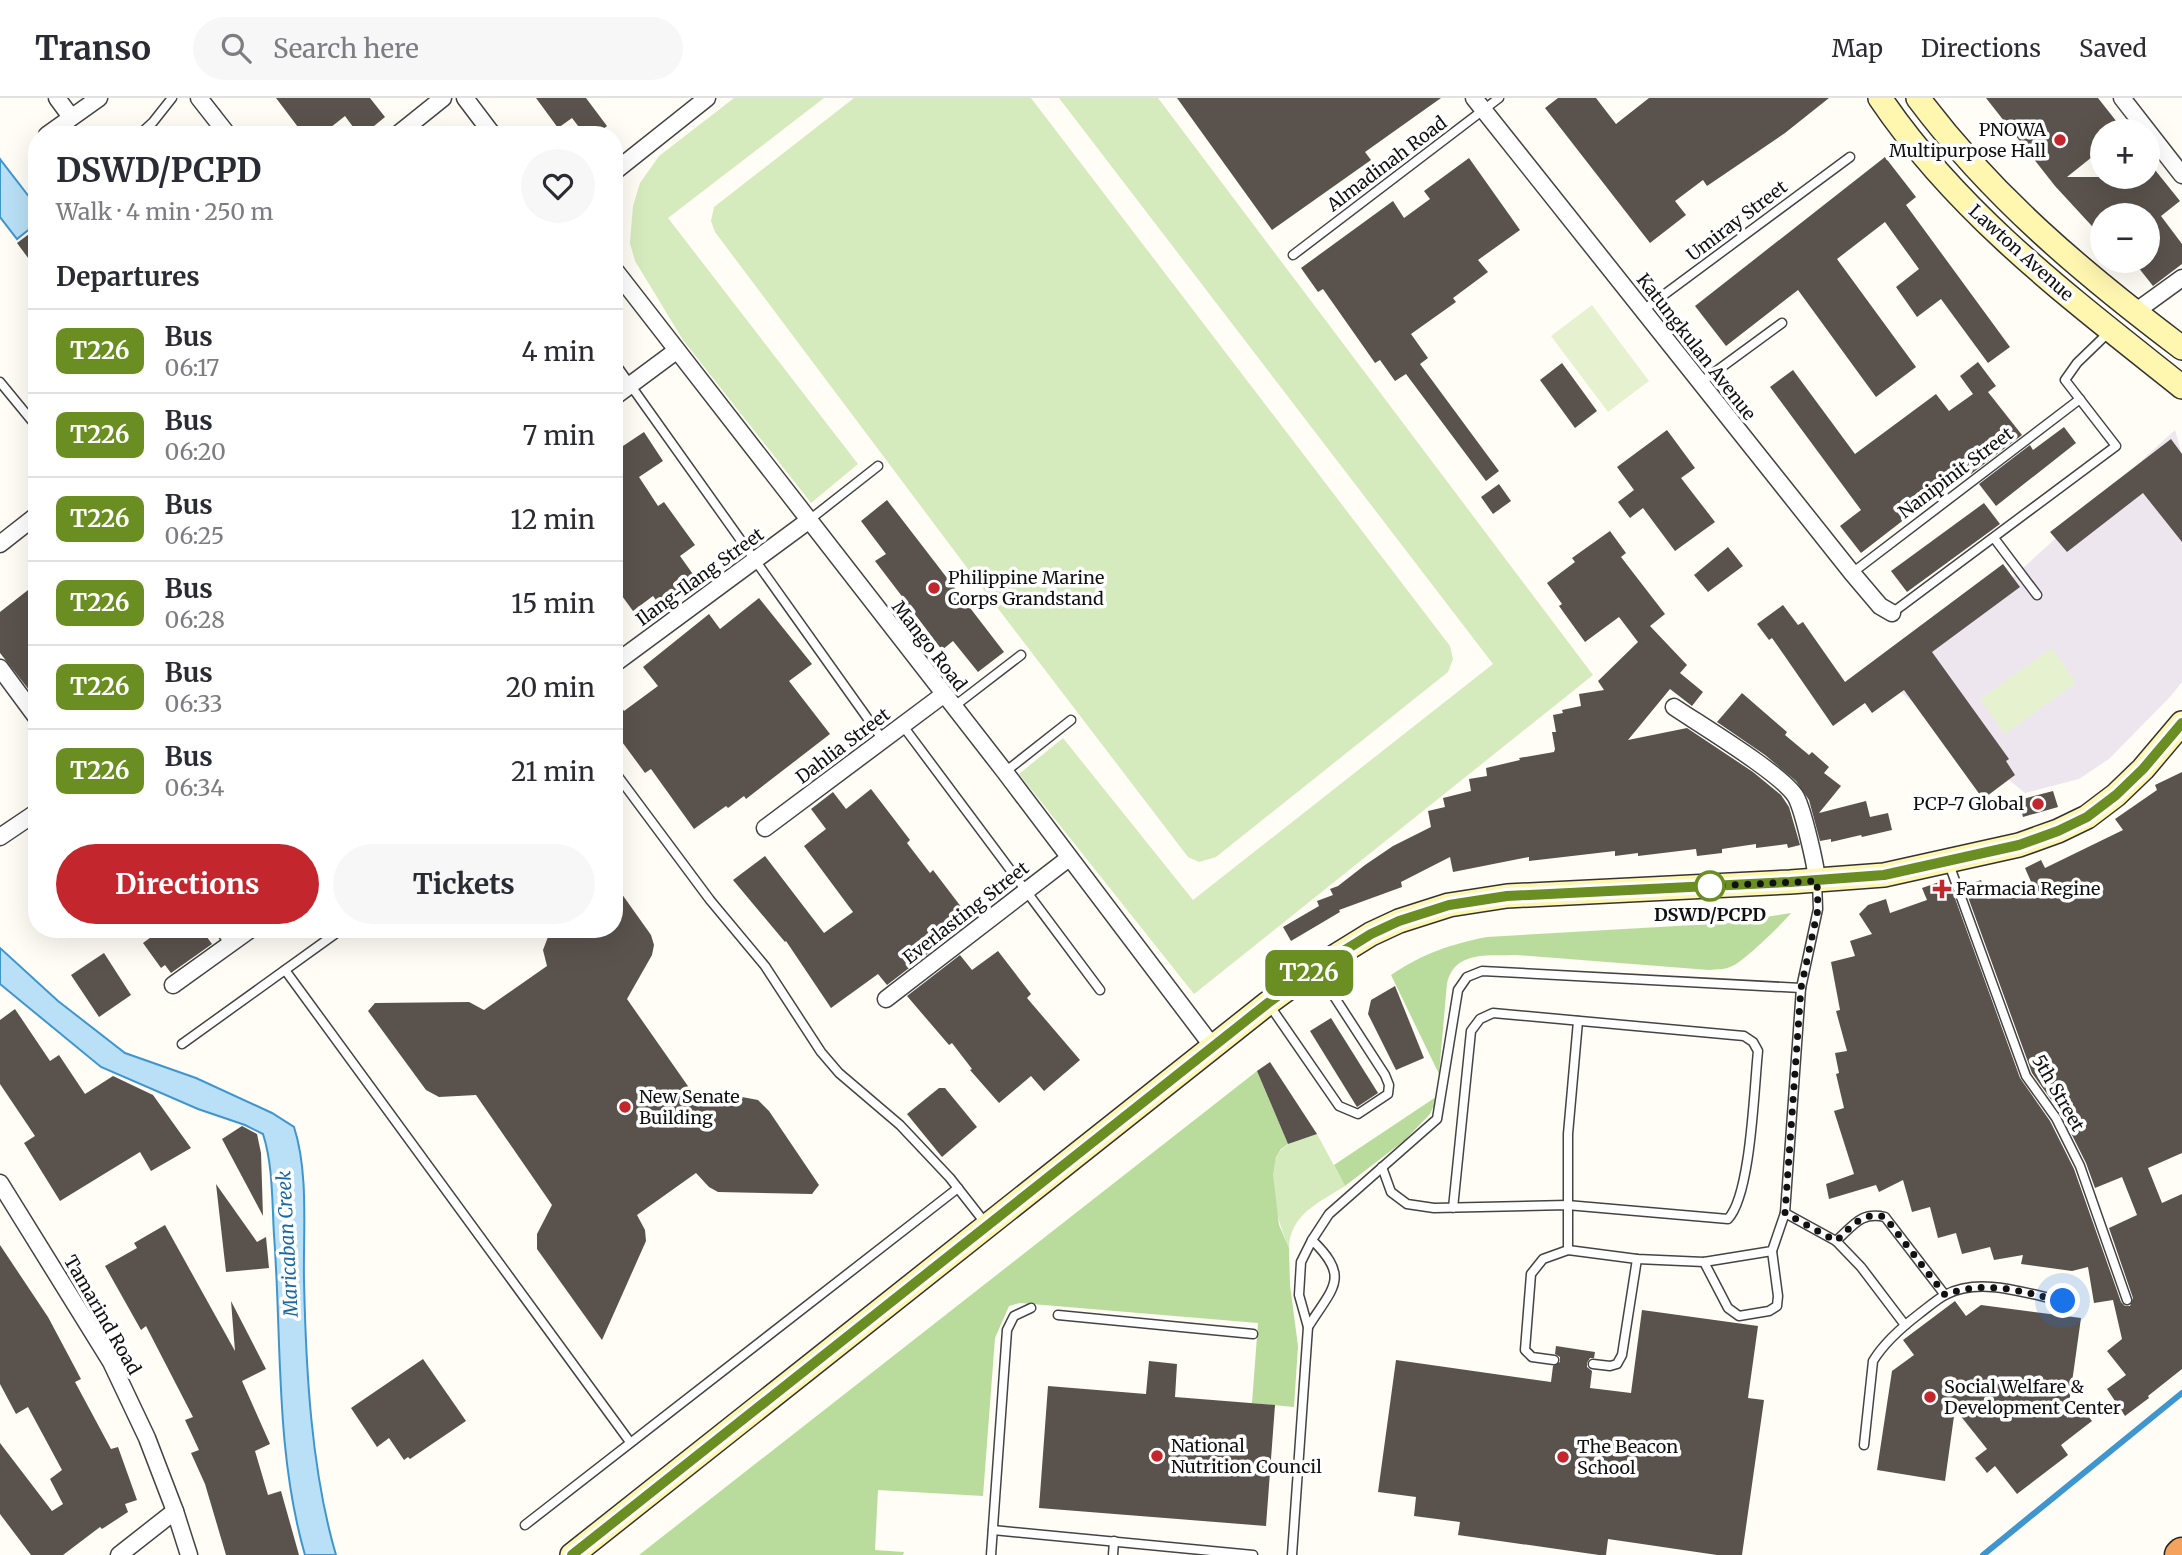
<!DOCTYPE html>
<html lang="en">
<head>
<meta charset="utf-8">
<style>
	body { margin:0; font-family:Merriweather,serif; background:#f7f7f7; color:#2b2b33; height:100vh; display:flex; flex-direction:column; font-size:26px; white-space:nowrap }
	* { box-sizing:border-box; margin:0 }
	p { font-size:23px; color:#7c7c81 }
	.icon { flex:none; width:38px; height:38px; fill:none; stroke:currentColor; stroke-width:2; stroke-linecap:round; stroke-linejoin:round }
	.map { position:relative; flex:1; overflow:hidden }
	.drawer { position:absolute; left:28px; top:28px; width:595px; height:812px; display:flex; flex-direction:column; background:#fff; border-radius:28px; box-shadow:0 7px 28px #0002 }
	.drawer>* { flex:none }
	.badge { padding:0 14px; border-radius:10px; font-size:24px; line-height:46px }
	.controls { position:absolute; left:2090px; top:21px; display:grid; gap:14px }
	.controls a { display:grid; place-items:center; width:70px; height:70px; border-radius:50%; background:#fff; box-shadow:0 7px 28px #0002; font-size:35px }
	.you { position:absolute; width:35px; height:35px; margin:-18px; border:5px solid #fff; border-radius:50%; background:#1a73e8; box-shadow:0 0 0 10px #1a73e833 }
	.map>.badge { position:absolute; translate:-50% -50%; box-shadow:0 0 0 4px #fff }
	h2 { padding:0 28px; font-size:26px; line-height:63px }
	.round { display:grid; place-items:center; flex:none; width:74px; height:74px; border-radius:37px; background:#f7f7f7 }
	.headline { display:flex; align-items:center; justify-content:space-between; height:119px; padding:0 28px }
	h1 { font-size:33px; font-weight:700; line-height:52px }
	.button { display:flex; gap:14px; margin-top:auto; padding:14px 28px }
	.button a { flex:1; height:80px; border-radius:42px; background:#c4262e; color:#fff; font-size:28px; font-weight:700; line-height:80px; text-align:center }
	.button a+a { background:#f7f7f7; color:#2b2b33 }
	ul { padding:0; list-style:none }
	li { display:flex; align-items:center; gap:21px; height:84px; padding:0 28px; border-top:2px solid #e1e1e2 }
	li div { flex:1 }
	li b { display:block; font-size:26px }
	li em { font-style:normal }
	li .badge { min-width:77px; font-weight:700; text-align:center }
	header { display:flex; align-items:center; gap:42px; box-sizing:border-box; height:98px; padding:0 35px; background:#fff; border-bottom:2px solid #e1e1e2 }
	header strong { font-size:33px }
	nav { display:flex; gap:38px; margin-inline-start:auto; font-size:24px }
	.search { width:490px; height:63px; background:#f7f7f7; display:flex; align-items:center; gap:18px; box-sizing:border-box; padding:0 24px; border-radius:38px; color:#7c7c81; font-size:26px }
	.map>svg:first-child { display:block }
	.industrial { fill:#eee6ef }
	.green { fill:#d5ebbd }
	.forest { fill:#b9dc9c }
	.pitch { fill:#e6f2cf }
	.water { fill:#b9e0f7; stroke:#3f96cf; stroke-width:2 }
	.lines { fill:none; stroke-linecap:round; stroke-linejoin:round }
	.stream { stroke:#3f96cf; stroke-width:6 }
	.building { fill:#5a524d }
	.lane-casing { stroke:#444; stroke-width:11 }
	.street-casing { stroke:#444; stroke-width:19 }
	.secondary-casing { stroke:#333; stroke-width:26 }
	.highway-casing { stroke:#222; stroke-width:33 }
	.lane { stroke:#fff; stroke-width:8 }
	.street { stroke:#fff; stroke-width:16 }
	.secondary { stroke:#fff6b0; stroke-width:23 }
	.highway { stroke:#f5a25d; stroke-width:30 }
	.line-casing { stroke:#fff; stroke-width:16 }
	.line { stroke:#6b8e23; stroke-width:10 }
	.walk { stroke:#111; stroke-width:7; stroke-dasharray:0 12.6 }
	.poi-dot { fill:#c4262e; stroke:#fff; stroke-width:2.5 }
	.stop-dot { fill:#fff; stroke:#6b8e23; stroke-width:3.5 }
	.labels { text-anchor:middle; stroke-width:7; stroke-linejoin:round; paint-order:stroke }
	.poi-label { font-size:18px; fill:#111; stroke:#fff; text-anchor:start }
	.street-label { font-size:18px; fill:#111; stroke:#fff }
	.stop-label { font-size:18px; font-weight:bold; fill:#111; stroke:#fff }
	.water-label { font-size:19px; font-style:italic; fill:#1768a6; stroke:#fff }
</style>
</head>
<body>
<header>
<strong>Transo</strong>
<div class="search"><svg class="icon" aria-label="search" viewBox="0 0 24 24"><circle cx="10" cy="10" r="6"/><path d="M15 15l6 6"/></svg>Search here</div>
<nav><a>Map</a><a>Directions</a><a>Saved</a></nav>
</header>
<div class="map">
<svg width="2182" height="1457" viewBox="0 0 2182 1457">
	<rect width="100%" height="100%" fill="#fffdf5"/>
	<path class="industrial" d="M2175 332 2182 357V584L2170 599 2109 661 2079 681 2025 695 1893 588Z"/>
	<g class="green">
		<path d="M734 0H824L668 120 858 366 811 405 683 242 635 163 630 145 633 108 640 85 659 58Z"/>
		<path d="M854 0H1031L1450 548 1453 561 1448 574 1216 759 1199 764 1188 759 980 487 715 134 711 123 714 109Z"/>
		<path d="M1059 0H1158L1593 577 1194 896 1019 676 1063 640 1193 802 1493 566Z"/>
		<path d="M1317 1036 1345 1088C1320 1104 1290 1116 1289 1150 1279 1128 1262 1072 1281 1052 1289 1043 1306 1040 1317 1036Z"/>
	</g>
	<g class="forest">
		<path d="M1791 815C1782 826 1744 863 1732 868 1725 872 1717 871 1709 872L1516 857C1488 858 1455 852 1447 885L1439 976 1391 877C1422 856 1451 846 1487 839L1729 825Z"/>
		<path d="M1257 973 1288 1046 1281 1051 1276 1059 1273 1076 1279 1127 1289 1150 1290 1187 1298 1248 1294 1309 1252 1305 1258 1225 1020 1205 1009 1208 995 1240 983 1398 878 1392 875 1452 904 1454 903 1457H639Z"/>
		<path d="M1439 997 1430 1016 1405 1042 1345 1088 1334 1067Z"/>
	</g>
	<g class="pitch">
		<path d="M1592 207 1649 283 1608 314 1551 238Z"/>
		<path d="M2052 550 2076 585 2005 636 1980 601Z"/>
	</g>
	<g class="water">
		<path d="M0 61 37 109V125L17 141 0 119Z"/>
		<path d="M0 850 58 903 125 955 196 980 272 1015 294 1029C309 1075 303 1135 304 1183 306 1272 311 1372 336 1457H305C275 1353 282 1244 274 1137 272 1104 273 1067 263 1036L245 1027 198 1011 101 969 0 886Z"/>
	</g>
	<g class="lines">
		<path class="stream" d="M1983 1457 2182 1295"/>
	</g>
	<g class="building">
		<path d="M276 0H370L385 19 363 37H359L345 18 321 37H304Z"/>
		<path d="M536 0H586L607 28 596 37H585L572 20 558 30Z"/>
		<path d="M1177 0H1441L1365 54 1371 62 1272 132Z"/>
		<path d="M1558 0H1596L1616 26 1649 0H1829L1785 35 1707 88 1703 82 1675 103 1686 117 1650 145 1545 10Z"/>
		<path d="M1986 0H2098L2124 33H2102V51L2067 79H2147V62L2180 103 2161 118 2182 146V166L2153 188 2138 169 2147 163V117H2102V139L2055 88Z"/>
		<path d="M1885 59 1916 99 1906 107 2010 249 1988 265 1941 201 1917 219 1896 189 1919 171 1885 124 1837 161 1916 269 1876 299 1798 192 1726 248 1695 208Z"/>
		<path d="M1469 60 1520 132 1478 162 1488 174 1453 200 1456 204 1411 236 1428 260 1420 266 1499 373 1486 383 1406 276 1395 283 1380 262 1375 265 1323 191 1318 194 1301 170 1393 103 1404 120 1430 101 1424 93Z"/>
		<path d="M37 130V172L17 145Z"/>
		<path d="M1978 264 1996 288 1988 294 2022 337 1971 376 1968 372 1861 455 1840 428 1861 412 1770 289 1793 272 1855 356 1936 296 1949 313 1973 296 1960 278Z"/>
		<path d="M1562 265 1597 313 1575 330 1540 282Z"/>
		<path d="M2064 329 2076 345 1996 408 1979 386 2030 347 2033 352Z"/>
		<path d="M1667 332 1695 370 1681 380 1715 424 1675 453 1643 410 1630 420 1618 404 1634 392 1617 369Z"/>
		<path d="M644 334 663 363 639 379 658 408 664 404 695 447 680 458 695 479 673 495 678 502 664 513 653 498 633 513 614 487V354Z"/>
		<path d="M2171 341 2182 356V444L2143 395 2067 454 2050 434Z"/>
		<path d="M1499 386 1511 403 1493 416 1481 399Z"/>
		<path d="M887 402 1004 554 978 574 953 543 942 552 914 515 911 518 900 504 904 501 875 463 886 456 861 423Z"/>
		<path d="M1984 405 2000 426 1907 494 1891 473Z"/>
		<path d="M1610 433 1626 455 1621 459 1665 516 1650 528 1687 567 1680 575 1703 594 1692 608 1670 591 1628 642 1687 630 1753 674 1781 697 1789 709 1800 747 1788 750 1787 746 1756 750V746L1722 751V755L1697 758 1696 751 1638 758V755L1615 758V753L1529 763V759L1453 774 1450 759 1401 784 1402 789 1339 812 1340 814 1291 843 1283 829 1319 808 1317 803 1333 797 1330 791 1338 788 1365 767 1393 748 1431 729 1428 713 1445 709 1443 700 1471 693 1469 681 1487 678 1486 670 1520 662 1519 660 1554 654 1555 651 1552 634H1556L1553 617 1563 615 1562 612 1581 608 1579 596 1604 592 1598 583 1638 544 1619 519 1585 544 1559 508 1562 506 1547 485 1575 464 1572 460Z"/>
		<path d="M1728 449 1743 468 1708 494 1694 477Z"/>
		<path d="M2003 466 2020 489 1932 554 2009 661 2006 663 2015 677 1983 701 1904 592 1872 615 1865 605 1833 628 1784 557 1772 540 1769 542 1757 526 1783 507 1798 527 1803 524 1845 584Z"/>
		<path d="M37 485V602L0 555V514Z"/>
		<path d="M759 500 812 566 789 583 830 636 746 701 744 698 728 710 726 708 694 731 651 671 645 675 614 633V600L624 613 658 588 643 569 709 516 720 531Z"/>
		<path d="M1742 595 1787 634 1785 637 1809 657 1812 654 1829 669 1824 675 1841 688 1819 715 1866 703 1870 719 1888 715 1892 732 1862 739 1861 737 1831 744V741L1820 743 1809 702 1796 683 1765 657 1717 624Z"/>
		<path d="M2182 674V1055L2148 1070 2162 1105 2182 1096V1271L2148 1298 2149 1300 2125 1318 2107 1291 2126 1277 2107 1253 2122 1241 2113 1202 2094 1205 2088 1169 2072 1173 2021 1166 2023 1157 1994 1162 1990 1149 1962 1156 1956 1135 1938 1140 1930 1109 1912 1114 1903 1082 1879 1094 1876 1087 1829 1101 1826 1086 1854 1076 1834 1013 1844 1010 1836 976 1839 975 1835 955 1847 953 1836 913 1840 912 1831 864 1855 858 1850 843 1872 836 1859 816 1868 807 1886 801 1890 815 1927 802 1922 790 1945 782 1948 793 1952 792 2020 980 2050 1023 2074 1071 2121 1204 2125 1208H2130L2133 1200 2109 1130 2137 1117 2122 1079 2095 1090 2086 1065 2062 1017 2032 975 1964 788 1981 782 1988 801 2032 786 2025 770 2041 762 2045 770 2123 732 2115 721 2157 692 2155 687Z"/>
		<path d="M871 691 910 742 907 745 930 775 933 772 965 814 941 832 948 840 887 887 878 876 831 910 786 843 785 844 733 782 765 758 824 835 853 814 804 748 826 731 811 711 833 694 846 711Z"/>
		<path d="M2053 693 2058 709 2023 719 2019 702Z"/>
		<path d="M614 785 651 837 654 847 652 857 627 901 697 1001 742 999 758 1002 769 1013 819 1087 812 1096 718 1094 709 1089 696 1075 637 1117 645 1132 646 1143 602 1242 537 1151V1136L552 1107 476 997 439 999 426 992 368 913 375 905 469 904 484 912 547 868 543 852 551 831H614Z"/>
		<path d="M162 831H201L212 846 171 875 165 867 161 870 143 845Z"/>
		<path d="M998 853 1031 896 1027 900 1080 962 1044 993 1031 978 999 1005 970 972 972 971 952 945 949 947 907 898 960 857 972 872Z"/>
		<path d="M104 855 131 897 99 919 71 877Z"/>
		<path d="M1395 888 1424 960 1396 972 1368 916 1371 902Z"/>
		<path d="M15 911 50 963 59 957 85 996 113 978 153 997 191 1050 151 1073 140 1054 60 1103 24 1045 35 1038 0 986V922Z"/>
		<path d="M1331 920 1378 995 1357 1009 1310 933Z"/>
		<path d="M1270 964 1317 1036 1288 1046 1257 973Z"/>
		<path d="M939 990H945L977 1029 942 1059 907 1016Z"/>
		<path d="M242 1028 257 1036 261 1055 263 1118 222 1041Z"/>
		<path d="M216 1086 257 1144 266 1139 269 1170 226 1174Z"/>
		<path d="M165 1127 235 1253 231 1203 266 1271 242 1283 270 1346 255 1353 268 1397 281 1393 299 1457H226L205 1386 191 1355 199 1352 185 1322 193 1319 146 1228 141 1232 105 1168 137 1150 134 1145Z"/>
		<path d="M0 1147 48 1219 81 1281 75 1284 111 1351 118 1349 137 1402 125 1406 128 1414 102 1431 100 1429 63 1457H31L0 1416V1345L52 1413 63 1406 50 1381 62 1372 28 1309 16 1316 0 1286Z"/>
		<path d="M1955 1203 1966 1218 1981 1207 2081 1220 2067 1320 2082 1310 2092 1323 2061 1347 2068 1357 2017 1396 1995 1368 1987 1375 1975 1360 1987 1351 1955 1311 1945 1383 1877 1372 1892 1273 1914 1257 1903 1242Z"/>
		<path d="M1642 1212 1758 1228 1748 1300 1764 1302 1742 1457H1717L1608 1441 1606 1457H1599L1458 1437 1460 1424 1414 1418 1416 1399 1378 1394 1396 1262 1551 1284 1553 1268 1560 1264V1259L1555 1256 1556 1248 1595 1254 1594 1260H1590L1587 1265V1269L1592 1273 1590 1290 1631 1295Z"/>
		<path d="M423 1261 466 1323 410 1361 408 1359 404 1362 389 1340 377 1349 351 1310Z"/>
		<path d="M1149 1263 1177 1266 1175 1299 1275 1307 1266 1428 1039 1410 1048 1288 1146 1296Z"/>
	</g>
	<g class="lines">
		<defs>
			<g id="lane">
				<path d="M139 37 153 24 172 0"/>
				<path d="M1293 157 1499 0"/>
				<path d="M1642 213 1850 59"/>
				<path d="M614 264 883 642"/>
				<path d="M0 284 37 329"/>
				<path d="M1700 285 1782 225"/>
				<path d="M808 423 878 368"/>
				<path d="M1994 440 2037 497"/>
				<path d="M1852 475 2080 301"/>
				<path d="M1892 515 2116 348 2065 282 2077 265 2108 235"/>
				<path d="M952 610 1021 557"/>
				<path d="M903 628 1100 892"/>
				<path d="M614 673 710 802 765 868 821 954 839 975 900 1027 950 1080 986 1126"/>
				<path d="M1005 674 1071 622"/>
				<path d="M1949 766 2026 978 2056 1020 2080 1068 2127 1202"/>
				<path d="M219 831 230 847"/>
				<path d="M285 872 630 1344"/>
				<path d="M1270 908 1339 1008 1358 1016 1388 996 1389 987 1385 977 1317 872"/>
				<path d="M182 946 342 831"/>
				<path d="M1382 1069 1391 1094 1407 1106 1434 1110 1567 1107 1728 1121C1751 1097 1754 990 1758 953L1753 944 1744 938 1493 915 1480 921 1471 933 1453 1110"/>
				<path d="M1785 1115 1836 1143"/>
				<path d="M1568 1152V1036L1578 923"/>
				<path d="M1704 1164 1728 1210 1739 1218 1769 1213 1777 1208 1778 1198 1772 1153"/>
				<path d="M1058 1217 1253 1236"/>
				<path d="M1905 1227 1861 1169 1836 1143C1853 1128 1861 1113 1885 1119L1945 1197"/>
				<path d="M1308 1229C1333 1189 1351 1180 1312 1142"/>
				<path d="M1554 1262 1532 1259 1525 1252 1531 1176 1543 1161 1568 1152 1637 1161 1704 1164 1772 1153 1785 1115 1801 890"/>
				<path d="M1593 1266 1610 1268 1617 1266 1622 1257 1637 1161"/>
				<path d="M1864 1347 1873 1263C1884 1245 1902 1229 1919 1216 1927 1210 1936 1202 1945 1197 1981 1178 2027 1196 2063 1203"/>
				<path d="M525 1427 958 1090"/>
				<path d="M993 1432 1253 1457"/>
				<path d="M991 1457 1007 1232 1014 1218 1031 1210"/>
				<path d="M1113 1457 1114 1443"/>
				<path d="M1292 1457 1308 1229 1299 1197 1301 1164 1312 1142 1329 1116 1437 1021 1458 892 1467 879 1482 873 1801 890 1818 811 1817 783"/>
			</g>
			<g id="street">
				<path d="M57 0 71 19"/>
				<path d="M199 0 228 37"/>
				<path d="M465 0 493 37"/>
				<path d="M1474 0 1852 475 1880 508 1892 515"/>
				<path d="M2122 0 2182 77"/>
				<path d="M47 37 99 0"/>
				<path d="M397 37 443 0"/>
				<path d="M614 74 707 0"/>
				<path d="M614 171 1005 674 1213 949"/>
				<path d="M2135 214 2182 180"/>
				<path d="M614 299 676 253"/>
				<path d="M0 446 37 417"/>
				<path d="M614 566 808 423"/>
				<path d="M0 570 37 620"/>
				<path d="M1674 609C1699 626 1784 677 1796 699 1803 712 1816 767 1817 783"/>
				<path d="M765 730 943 597"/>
				<path d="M0 739 37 714"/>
				<path d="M173 887 251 831"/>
				<path d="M886 901 1069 760"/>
				<path d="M0 1085 111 1264 147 1340 175 1413 189 1457"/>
				<path d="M119 1457 175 1413"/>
			</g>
			<g id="secondary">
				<path d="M1880 0C1959 117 2073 202 2182 289"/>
				<path d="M1918 0C1992 99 2084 176 2182 250"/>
				<path d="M572 1457 1268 905 1316 870 1371 836 1399 823 1449 807 1507 798 1790 784 1884 777 2019 747 2058 733 2087 719 2116 697 2143 671 2182 625"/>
			</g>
			<path id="highway" d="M2180 1457 2182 1455"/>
		</defs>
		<use href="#lane" class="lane-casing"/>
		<use href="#street" class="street-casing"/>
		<use href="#secondary" class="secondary-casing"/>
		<use href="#highway" class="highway-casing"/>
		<use href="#lane" class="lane"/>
		<use href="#street" class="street"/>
		<use href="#secondary" class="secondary"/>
		<use href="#highway" class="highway"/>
	</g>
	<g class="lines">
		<defs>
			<path id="line" d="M572 1457 1268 905 1316 870 1371 836 1399 823 1449 807 1507 798 1790 784 1884 777 2019 747 2058 733 2087 719 2116 697 2143 671 2182 625"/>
		</defs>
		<use href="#line" class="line-casing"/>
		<use href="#line" class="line"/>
		<path class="walk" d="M1710 788 1817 783 1818 811 1801 890 1785 1115 1836 1143C1853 1128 1861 1113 1885 1119L1945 1197C1988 1181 2021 1194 2063 1203"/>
	</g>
	<g class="poi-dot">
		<circle cx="2060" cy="42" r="7"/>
		<circle cx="934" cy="490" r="7"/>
		<circle cx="2038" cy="706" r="7"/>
		<path d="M1938.5 780.5h7v7h7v7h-7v7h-7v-7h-7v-7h7z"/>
		<circle cx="625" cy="1009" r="7"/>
		<circle cx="1930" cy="1299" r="7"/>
		<circle cx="1157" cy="1358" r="7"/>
		<circle cx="1563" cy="1359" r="7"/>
	</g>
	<circle class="stop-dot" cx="1710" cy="788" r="14"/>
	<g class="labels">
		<g class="poi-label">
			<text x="2046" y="38" text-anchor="end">PNOWA<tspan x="2046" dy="21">Multipurpose Hall</tspan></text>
			<text x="948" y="486">Philippine Marine<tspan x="948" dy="21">Corps Grandstand</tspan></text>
			<text x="2024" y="712" text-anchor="end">PCP-7 Global</text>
			<text x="1956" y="797">Farmacia Regine</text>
			<text x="639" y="1005">New Senate<tspan x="639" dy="21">Building</tspan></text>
			<text x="1944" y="1295">Social Welfare &amp;<tspan x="1944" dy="21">Development Center</tspan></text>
			<text x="1171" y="1354">National<tspan x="1171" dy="21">Nutrition Council</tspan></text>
			<text x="1577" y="1355">The Beacon<tspan x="1577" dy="21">School</tspan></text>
		</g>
		<g class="street-label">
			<text transform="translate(1387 66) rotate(-37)" y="6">Almadinah Road</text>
			<text transform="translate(1737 123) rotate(-37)" y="6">Umiray Street</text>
			<text transform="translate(2021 155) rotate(42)" y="6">Lawton Avenue</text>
			<text transform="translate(1696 249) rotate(52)" y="6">Katungkulan Avenue</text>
			<text transform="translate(1956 375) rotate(-37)" y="6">Nanipinit Street</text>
			<text transform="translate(700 479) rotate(-36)" y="6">Ilang-Ilang Street</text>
			<text transform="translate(929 548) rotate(52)" y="6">Mango Road</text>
			<text transform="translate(843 648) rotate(-37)" y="6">Dahlia Street</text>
			<text transform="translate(966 815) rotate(-38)" y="6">Everlasting Street</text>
			<text transform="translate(2058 995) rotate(60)" y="6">5th Street</text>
			<text transform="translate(102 1217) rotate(60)" y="6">Tamarind Road</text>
		</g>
		<g class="stop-label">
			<text x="1710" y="823">DSWD/PCPD</text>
		</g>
		<g class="water-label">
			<text transform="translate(287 1146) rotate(-93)" y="7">Maricaban Creek</text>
		</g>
	</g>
</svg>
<div class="controls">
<a>+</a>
<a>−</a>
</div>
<div class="you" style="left:2063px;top:1203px"></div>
<b class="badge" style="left:1309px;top:875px;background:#6b8e23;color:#fff">T226</b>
<section class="drawer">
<div class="headline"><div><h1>DSWD/PCPD</h1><p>Walk · 4 min · 250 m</p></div><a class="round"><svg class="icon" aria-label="heart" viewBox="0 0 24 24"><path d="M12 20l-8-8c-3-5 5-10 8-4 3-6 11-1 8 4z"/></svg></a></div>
<h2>Departures</h2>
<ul>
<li><span class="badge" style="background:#6b8e23;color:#fff">T226</span><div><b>Bus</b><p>06:17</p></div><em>4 min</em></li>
<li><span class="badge" style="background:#6b8e23;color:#fff">T226</span><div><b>Bus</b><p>06:20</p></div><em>7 min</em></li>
<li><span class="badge" style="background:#6b8e23;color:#fff">T226</span><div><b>Bus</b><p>06:25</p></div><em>12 min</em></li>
<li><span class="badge" style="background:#6b8e23;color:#fff">T226</span><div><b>Bus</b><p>06:28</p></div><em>15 min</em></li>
<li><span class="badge" style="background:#6b8e23;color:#fff">T226</span><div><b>Bus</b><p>06:33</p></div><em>20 min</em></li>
<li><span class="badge" style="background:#6b8e23;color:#fff">T226</span><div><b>Bus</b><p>06:34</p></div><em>21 min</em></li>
</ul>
<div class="button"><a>Directions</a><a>Tickets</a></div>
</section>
</div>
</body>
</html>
